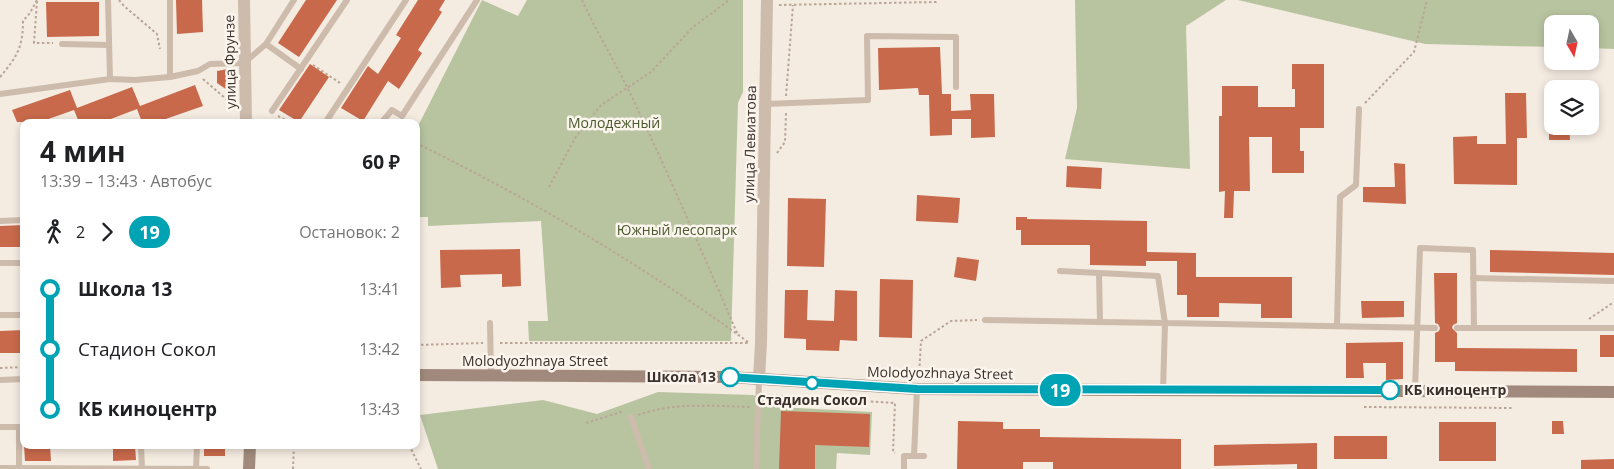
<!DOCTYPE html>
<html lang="ru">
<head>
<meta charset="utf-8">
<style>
	body { margin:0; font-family:"Open Sans",sans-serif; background:#f6f6f6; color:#202124; height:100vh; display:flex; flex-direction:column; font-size:19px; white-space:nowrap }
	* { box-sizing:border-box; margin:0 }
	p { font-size:16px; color:#757577 }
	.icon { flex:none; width:28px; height:28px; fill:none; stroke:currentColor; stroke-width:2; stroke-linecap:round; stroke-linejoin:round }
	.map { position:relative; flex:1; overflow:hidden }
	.drawer { position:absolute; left:20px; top:119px; width:400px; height:330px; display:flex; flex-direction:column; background:#fff; border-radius:10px; box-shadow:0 2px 8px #0003 }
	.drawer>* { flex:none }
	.badge { padding:0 10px; border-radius:16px; font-size:18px; line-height:32px }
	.needle { width:32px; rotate:171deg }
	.fabs { position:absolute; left:1544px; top:15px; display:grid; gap:10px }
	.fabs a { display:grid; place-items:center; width:55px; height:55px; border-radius:10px; background:#fff; box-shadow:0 2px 8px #0003; font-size:25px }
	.map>.badge { position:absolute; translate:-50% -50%; box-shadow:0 0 0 2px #fff }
	.legs { display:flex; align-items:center; gap:8px; height:55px; padding:0 20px; font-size:16px }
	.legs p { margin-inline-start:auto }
	.summary { display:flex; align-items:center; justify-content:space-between; height:85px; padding:0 20px }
	h1 { font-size:28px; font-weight:700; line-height:38px }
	ul { padding:0 20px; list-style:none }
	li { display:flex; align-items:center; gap:18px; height:60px; font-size:19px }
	li i { display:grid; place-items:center; width:8px; height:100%; margin:0 6px; background:currentColor }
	li i::after { content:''; width:12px; height:12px; margin:-6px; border:4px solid; border-radius:50%; background:#fff }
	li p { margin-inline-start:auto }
	li:first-child i { background:linear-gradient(#0000 50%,currentColor 0) }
	li:last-child i { background:linear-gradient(currentColor 50%,#0000 0) }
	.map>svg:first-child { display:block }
	.green { fill:#b8c4a0 }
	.building { fill:#c8694b }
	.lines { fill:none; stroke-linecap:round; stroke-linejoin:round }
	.path { stroke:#b9a596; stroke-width:2; stroke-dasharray:2.5 2.5; stroke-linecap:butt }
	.service { stroke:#cdbbac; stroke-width:6 }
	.minor { stroke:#cdbbac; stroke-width:12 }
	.tertiary { stroke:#cdbbac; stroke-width:12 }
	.secondary { stroke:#a18a7d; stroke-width:12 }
	.line-1-casing { stroke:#fff; stroke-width:11 }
	.line-1 { stroke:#00a3b4; stroke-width:8 }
	.stop-1-dot { fill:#fff; stroke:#00a3b4; stroke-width:2.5 }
	.labels { text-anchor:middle; stroke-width:5; stroke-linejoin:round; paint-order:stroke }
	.street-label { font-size:14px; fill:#3b302b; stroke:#fbf5ee }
	.park-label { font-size:14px; fill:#4a5a2e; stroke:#fbf5ee }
	.stop-label { font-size:14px; font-weight:bold; fill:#3b302b; stroke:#fbf5ee; text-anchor:end }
</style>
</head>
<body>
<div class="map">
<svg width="1614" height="469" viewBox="0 0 1614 469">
	<rect width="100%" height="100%" fill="#f4ebe1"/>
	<g class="green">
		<path d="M482 0 518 16 527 0H743V92L738 103 731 341H529L528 321H548L541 221 428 226V217H416V126L419 124Z"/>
		<path d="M1075 0H1226L1186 26 1190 169 1065 159 1077 108Z"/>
		<path d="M1238 0H1614V49L1590 48V24H1552V47L1425 44Z"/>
		<path d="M658 392 753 395 778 407 872 412 870 455 837 453 836 469H438L420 415 543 400 597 414Z"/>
	</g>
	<g class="building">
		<path d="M176 0H202L203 32 177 34Z"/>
		<path d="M306 0H337L299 57 278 43Z"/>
		<path d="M418 0H445L439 10 442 12 418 50 422 53 399 89 388 81 363 121 341 108 368 66 378 74 401 38 396 35Z"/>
		<path d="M46 2H99V36L47 37Z"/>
		<path d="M940 47 942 94H951V111L971 110 970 94H994L995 137 971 138V119H952V135L930 136 929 95H919L918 88 879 90 878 48Z"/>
		<path d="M310 64 329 77 299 122 279 110Z"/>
		<path d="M1292 64H1324V128H1300V151H1304V173H1272V137H1249L1250 191H1234L1233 218H1224L1225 191 1219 192V116H1222V86H1258V107H1295V89H1292Z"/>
		<path d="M228 69 235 74V91L230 92 217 83V71Z"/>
		<path d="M195 85 203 106 157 122H142L137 109 103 122H79L74 110 40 122H17L12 110 70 90 77 108 132 87 140 106Z"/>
		<path d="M1505 93H1526L1527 138H1517V185L1454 184 1453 137 1477 136V144H1506Z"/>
		<path d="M1549 126H1569L1570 140H1549Z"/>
		<path d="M1394 163 1405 164 1406 204 1363 202V187H1395Z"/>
		<path d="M1067 166 1102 168 1101 189 1066 187Z"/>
		<path d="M917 195 960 198 958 223 916 221Z"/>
		<path d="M788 198 826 199 824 267 787 266Z"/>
		<path d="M1016 217H1027V219L1147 221V252L1196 253V277H1292V318H1261V304L1219 303V317H1187V295H1177V261H1146V266L1090 265V245H1021V230H1016Z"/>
		<path d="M24 225V247H0V226Z"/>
		<path d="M520 249 521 286 502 287V274L460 275 461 287 441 288 440 250Z"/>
		<path d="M1490 250 1614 253V275L1490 272Z"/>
		<path d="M957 257 979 260 976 281 954 277Z"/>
		<path d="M1434 273H1457V323L1453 325 1452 328 1457 333V348L1577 349V372L1455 371V362H1435V333L1439 331 1440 328 1438 324 1435 323Z"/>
		<path d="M880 279 913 280 912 338 879 337Z"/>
		<path d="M785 290H808L807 320 834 321 835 290 857 291V341L840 340 839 351 806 350V339L784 338Z"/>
		<path d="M1361 301H1404V317L1362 318Z"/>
		<path d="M24 330V353H0V331Z"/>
		<rect x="1600" y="335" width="14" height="22"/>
		<path d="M1403 342V379L1386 380V363H1363L1364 378H1346V343Z"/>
		<path d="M781 411 870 414 869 447 815 445V469H779Z"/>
		<path d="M958 421 1003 422V429H1040V437L1181 439V469H1053V462H1023V469H957Z"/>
		<path d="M1552 421H1563L1564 434H1552Z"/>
		<rect x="1439" y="422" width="57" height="39"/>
		<rect x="1334" y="436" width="53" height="23"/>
		<path d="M1317 443V469H1297V464L1214 466V445Z"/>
		<path d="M24 445H50L51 461H25Z"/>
		<path d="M113 445H135L136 460 113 461Z"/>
		<rect x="204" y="445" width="21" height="11"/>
		<path d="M1614 459V469H1581V460Z"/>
	</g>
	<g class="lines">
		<g class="path">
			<path d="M119 0 124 6 157 34 160 49"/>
			<path d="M582 0C596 31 614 60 629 91 667 170 702 252 737 333"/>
			<path d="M37 1 34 43H53"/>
			<path d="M779 5 936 2 938 0"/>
			<path d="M313 65 340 83"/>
			<path d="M0 77C17 57 23 47 23 21L30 13 37 0"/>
			<path d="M203 79 233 105"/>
			<path d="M786 96 793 5"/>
			<path d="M1365 103 1414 52 1427 0"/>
			<path d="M278 116 289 122"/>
			<path d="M416 143C532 200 644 266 748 342"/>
			<path d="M777 153 785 142 786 113"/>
			<path d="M549 187 575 138 601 105 651 72 692 28 729 0"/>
			<path d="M1589 319 1614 302"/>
			<path d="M500 343H750"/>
			<path d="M416 345 483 343"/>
			<path d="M0 368 24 367"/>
			<path d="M919 376 921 341 951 321 977 320"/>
			<path d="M766 395 895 403 893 452 895 453"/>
			<path d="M1364 407 1514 408"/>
			<path d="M638 415C674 402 712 406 750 407"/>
			<path d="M586 423 624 411"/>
			<path d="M409 445 421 469"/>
			<path d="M293 469 294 445"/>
		</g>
		<g class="service">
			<path d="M108 0 110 79"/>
			<path d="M170 0V77"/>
			<path d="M62 44 109 45"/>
			<path d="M266 44 301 69"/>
			<path d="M0 94 110 79 135 80 170 77 198 71 210 64 244 63 266 44 294 0"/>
			<path d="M766 104 868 100 867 36 956 37V87"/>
			<path d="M272 111 347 0"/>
			<path d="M327 120 406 0"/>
			<path d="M382 122 392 110 402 116 477 0"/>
			<path d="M0 221 24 220"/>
			<path d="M0 263H24"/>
			<path d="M1060 271 1158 276 1165 323 1435 328"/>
			<path d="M1473 278 1614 281"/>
			<path d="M0 315H24"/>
			<path d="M985 320 1100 322 1099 273"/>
			<path d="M1100 322 1165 323 1163 391"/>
			<path d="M490 323 491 375"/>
			<path d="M1337 326 1340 197 1356 185 1359 109"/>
			<path d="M1457 328H1474"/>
			<path d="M0 380 24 379"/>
			<path d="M1415 390 1420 248 1473 250 1474 328H1614"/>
			<path d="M631 417 649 469"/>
			<path d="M0 427H19V468"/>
			<path d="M141 445 142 469"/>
			<path d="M914 456 917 389"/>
			<path d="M0 468 207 469"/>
			<path d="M196 469 197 445"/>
			<path d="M756 469 759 379"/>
			<path d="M904 469V456H924"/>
		</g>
		<path class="minor" d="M759 379 761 343 767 0"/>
		<path class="tertiary" d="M244 0 246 122"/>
		<g class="secondary">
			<path d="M416 375 730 377 917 389 1614 392"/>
			<path d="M249 469 250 445"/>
		</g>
	</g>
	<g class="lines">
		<defs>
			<path id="line-1" d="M730 377 917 389 1390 390"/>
		</defs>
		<use href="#line-1" class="line-1-casing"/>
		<use href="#line-1" class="line-1"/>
	</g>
	<g class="stop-1-dot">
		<circle cx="730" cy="377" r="9"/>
		<circle cx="812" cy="383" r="6"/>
		<circle cx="1390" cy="390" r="9"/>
	</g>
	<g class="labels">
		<g class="street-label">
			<text transform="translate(230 62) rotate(-91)" y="5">улица Фрунзе</text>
			<text transform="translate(750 144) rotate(-89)" y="5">улица Левиатова</text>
			<text x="535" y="366">Molodyozhnaya Street</text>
			<text transform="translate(940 373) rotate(1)" y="5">Molodyozhnaya Street</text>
		</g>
		<g class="park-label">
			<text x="614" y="128">Молодежный</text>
			<text x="677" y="235">Южный лесопарк</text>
		</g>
		<g class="stop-label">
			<text x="716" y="382">Школа 13</text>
			<text x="1404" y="395" text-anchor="start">КБ киноцентр</text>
			<text x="812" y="405" text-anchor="middle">Стадион Сокол</text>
		</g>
	</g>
</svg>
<div class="fabs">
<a><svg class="needle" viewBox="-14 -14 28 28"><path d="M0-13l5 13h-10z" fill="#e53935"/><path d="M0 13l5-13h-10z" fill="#757577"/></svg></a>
<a><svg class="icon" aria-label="layers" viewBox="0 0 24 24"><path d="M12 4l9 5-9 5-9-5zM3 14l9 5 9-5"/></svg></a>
</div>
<b class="badge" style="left:1060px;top:390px;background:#00a3b4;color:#fff">19</b>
<section class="drawer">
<div class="summary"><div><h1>4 мин</h1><p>13:39 – 13:43 · Автобус</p></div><b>60 ₽</b></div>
<div class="legs"><svg class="icon" aria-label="walk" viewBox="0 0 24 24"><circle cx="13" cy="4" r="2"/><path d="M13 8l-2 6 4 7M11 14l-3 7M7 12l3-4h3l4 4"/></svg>2<svg class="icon" aria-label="forward" viewBox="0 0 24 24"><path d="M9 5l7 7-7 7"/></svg><b class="badge" style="background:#00a3b4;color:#fff">19</b><p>Остановок: 2</p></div>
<ul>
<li><i style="color:#00a3b4"></i><b>Школа 13</b><p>13:41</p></li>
<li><i style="color:#00a3b4"></i><span>Стадион Сокол</span><p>13:42</p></li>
<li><i style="color:#00a3b4"></i><b>КБ киноцентр</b><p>13:43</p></li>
</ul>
</section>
</div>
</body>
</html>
